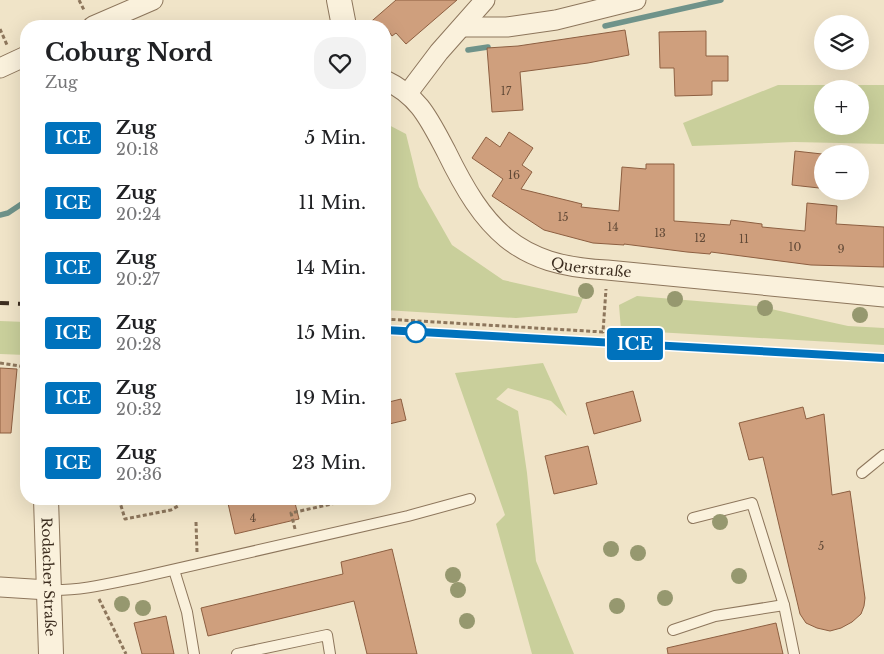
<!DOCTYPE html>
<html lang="de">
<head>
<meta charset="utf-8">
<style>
	body { margin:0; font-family:"Libre Baskerville",serif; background:#f2f2f2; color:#202124; height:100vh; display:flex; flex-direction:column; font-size:19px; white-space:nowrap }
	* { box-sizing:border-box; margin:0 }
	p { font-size:16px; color:#757577 }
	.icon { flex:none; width:28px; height:28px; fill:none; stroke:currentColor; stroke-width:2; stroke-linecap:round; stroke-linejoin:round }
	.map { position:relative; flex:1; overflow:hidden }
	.panel { position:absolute; left:20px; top:20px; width:371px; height:485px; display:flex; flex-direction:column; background:#fff; border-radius:20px; box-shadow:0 5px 20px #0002 }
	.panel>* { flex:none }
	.badge { padding:0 10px; border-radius:4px; font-size:18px; line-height:32px }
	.controls { position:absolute; left:814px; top:15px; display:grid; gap:10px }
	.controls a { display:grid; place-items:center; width:55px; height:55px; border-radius:50%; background:#fff; box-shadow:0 5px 20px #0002; font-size:25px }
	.map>.badge { position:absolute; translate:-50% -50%; box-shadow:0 0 0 2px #fff }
	.round { display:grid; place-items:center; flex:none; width:52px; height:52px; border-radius:20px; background:#f2f2f2 }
	.headline { display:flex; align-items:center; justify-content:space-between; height:85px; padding:0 25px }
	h1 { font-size:24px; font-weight:700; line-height:38px }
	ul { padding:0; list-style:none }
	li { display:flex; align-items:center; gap:15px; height:65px; padding:0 25px }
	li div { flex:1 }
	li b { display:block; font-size:19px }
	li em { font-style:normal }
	li .badge { min-width:55px; font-weight:700; text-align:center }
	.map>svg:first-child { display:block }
	.green { fill:#c9cf9b; fill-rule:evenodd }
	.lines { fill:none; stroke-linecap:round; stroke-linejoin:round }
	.stream { stroke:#6f938a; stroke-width:5.5 }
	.building { fill:#cf9f7d; stroke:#8d5f41 }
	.service-casing { stroke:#8d765c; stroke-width:12 }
	.minor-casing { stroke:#8d765c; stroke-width:21 }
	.tertiary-casing { stroke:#8d765c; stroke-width:26 }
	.path { stroke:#8d765c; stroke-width:3; stroke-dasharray:4 2.5; stroke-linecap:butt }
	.service { stroke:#faf1dc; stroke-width:10 }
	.minor { stroke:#faf1dc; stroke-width:19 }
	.tertiary { stroke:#faf1dc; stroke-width:24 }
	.rail { stroke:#3d2e20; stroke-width:4; stroke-dasharray:9 9; stroke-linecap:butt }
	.tree { fill:#96986f }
	.line-casing { stroke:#fff; stroke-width:11 }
	.line { stroke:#0072bc; stroke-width:8 }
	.stop-dot { fill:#fff; stroke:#0072bc; stroke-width:2.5 }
	.labels { text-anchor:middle; stroke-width:4; stroke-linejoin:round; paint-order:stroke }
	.number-label { font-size:11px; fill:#624a37 }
	.street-label { font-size:14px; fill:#3d2e20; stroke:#f7eed8 }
</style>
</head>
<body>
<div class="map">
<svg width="884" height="654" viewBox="0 0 884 654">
	<rect width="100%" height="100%" fill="#f0e4c8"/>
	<g class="green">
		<path d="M778 85H884V144L794 142 692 146 683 123ZM822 89H860V126H822Z"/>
		<path d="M385 123 406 134 419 187 452 245 503 280 583 298 577 313 516 318 385 310Z"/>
		<path d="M637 296 757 306 848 326 884 328V345L621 330 619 305Z"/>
		<path d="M0 321 26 322V355L0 354Z"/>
		<path d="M543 363 567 416 551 401 508 388 496 399 518 411 527 473 536 561 574 654H532L496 524 505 515 455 373Z"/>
	</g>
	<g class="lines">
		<g class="stream">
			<path d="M605 26 721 0"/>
			<path d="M468 50 488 47"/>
			<path d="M0 215 8 213 26 201"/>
		</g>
	</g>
	<g class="building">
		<path d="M396 0H457L406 44 396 33 392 36 385 26H366Z"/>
		<path d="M625 30 629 55 588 63 520 72 523 110 492 112 487 48 518 46Z"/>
		<path d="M706 31V56H728V81H712V95L675 96 674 68H660L659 32Z"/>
		<path d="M509 132 533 148 522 165 532 172 521 189 582 204 581 207 619 211 622 167 646 169V164H674V221L730 225 731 220 762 224V227L805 231 807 203 837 206 836 224 884 227V267L811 265 711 252 710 254 687 252 624 244V245L593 243 544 230 492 196 503 179 472 158 486 137 500 147Z"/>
		<path d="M795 151 822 154 819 188 792 185Z"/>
		<path d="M0 368 17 369 11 433H0Z"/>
		<path d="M633 391 641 421 594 434 586 403Z"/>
		<path d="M401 399 406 420 385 425V403Z"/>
		<path d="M803 407 806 419 824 414 832 495 850 491 865 598 864 606 861 614 852 622 841 628 830 631 817 628 806 623 800 614 763 457 749 460 739 423Z"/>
		<path d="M588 446 597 484 554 494 545 456Z"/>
		<path d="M227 499H294L299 519 235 534Z"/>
		<path d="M392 549 417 654H367L354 601 208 636 201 608 343 574 341 562Z"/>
		<path d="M166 616 174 654H142L134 623Z"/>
		<path d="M776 623 783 654H668L667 648Z"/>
	</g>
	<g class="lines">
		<defs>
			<g id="service">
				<path d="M862 473 884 455"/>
				<path d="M693 518 752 503 784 605 794 654"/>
				<path d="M174 570 187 612 194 654"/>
				<path d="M49 590C79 591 108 584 137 578L408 516 470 499"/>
				<path d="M673 630 715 616 784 605"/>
				<path d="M237 654 327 635 330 654"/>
			</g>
			<g id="minor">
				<path d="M93 26 153 0"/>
				<path d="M462 27H507L556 20 636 0"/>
				<path d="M0 68 26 56"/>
				<path id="s1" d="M385 80C419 96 429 119 446 151 484 229 516 266 607 270L884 297"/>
				<path d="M408 93 439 52 485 0"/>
				<path d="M0 587 48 590"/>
			</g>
			<g id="tertiary">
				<path d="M339 0 344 26"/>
				<path id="s2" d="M46 499 51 654"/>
			</g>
		</defs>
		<use href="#service" class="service-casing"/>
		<use href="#minor" class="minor-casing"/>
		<use href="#tertiary" class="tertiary-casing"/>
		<g class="path">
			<path d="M79 0 84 10"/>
			<path d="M248 26 252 25"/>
			<path d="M0 29 7 45"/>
			<path d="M385 319 603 332 606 289"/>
			<path d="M0 363 26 367"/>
			<path d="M119 499 125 519 171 510 178 506"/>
			<path d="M196 522 197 552"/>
			<path d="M295 529 291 513 336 503"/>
			<path d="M99 599 126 654"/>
		</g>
		<use href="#service" class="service"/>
		<use href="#minor" class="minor"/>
		<use href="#tertiary" class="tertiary"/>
		<g class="rail">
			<path d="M0 303 26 304"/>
			<path d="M385 330 884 358"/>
		</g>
	</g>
	<g class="tree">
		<circle cx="586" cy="291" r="8"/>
		<circle cx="675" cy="299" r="8"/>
		<circle cx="765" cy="308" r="8"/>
		<circle cx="860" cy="315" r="8"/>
		<circle cx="720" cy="522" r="8"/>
		<circle cx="611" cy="549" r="8"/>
		<circle cx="638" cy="553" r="8"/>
		<circle cx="453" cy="575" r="8"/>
		<circle cx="739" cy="576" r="8"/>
		<circle cx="458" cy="590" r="8"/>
		<circle cx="665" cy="598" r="8"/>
		<circle cx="122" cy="604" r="8"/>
		<circle cx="617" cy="606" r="8"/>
		<circle cx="143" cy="608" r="8"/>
		<circle cx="467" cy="621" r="8"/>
	</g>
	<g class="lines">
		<defs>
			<path id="line" d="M385 330 884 358"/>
		</defs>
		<use href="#line" class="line-casing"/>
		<use href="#line" class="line"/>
	</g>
	<circle class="stop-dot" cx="416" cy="332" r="10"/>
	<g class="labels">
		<g class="number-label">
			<text x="506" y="95">17</text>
			<text x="514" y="179">16</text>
			<text x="563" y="221">15</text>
			<text x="613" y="231">14</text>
			<text x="660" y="237">13</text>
			<text x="700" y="242">12</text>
			<text x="744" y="243">11</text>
			<text x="795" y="251">10</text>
			<text x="841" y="253">9</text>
			<text x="253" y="522">4</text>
			<text x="821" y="550">5</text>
		</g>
		<g class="street-label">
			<text dy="5" stroke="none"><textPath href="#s1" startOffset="294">Querstraße</textPath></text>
			<text dy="5" stroke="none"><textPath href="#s2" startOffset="78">Rodacher Straße</textPath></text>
		</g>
	</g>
</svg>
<div class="controls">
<a><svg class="icon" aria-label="layers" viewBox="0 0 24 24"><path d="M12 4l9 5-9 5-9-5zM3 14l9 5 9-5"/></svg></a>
<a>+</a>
<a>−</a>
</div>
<b class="badge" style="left:635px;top:344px;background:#0072bc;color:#fff">ICE</b>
<section class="panel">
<div class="headline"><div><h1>Coburg Nord</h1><p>Zug</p></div><a class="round"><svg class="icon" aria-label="heart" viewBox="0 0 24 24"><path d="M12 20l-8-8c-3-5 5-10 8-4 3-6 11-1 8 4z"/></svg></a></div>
<ul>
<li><span class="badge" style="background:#0072bc;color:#fff">ICE</span><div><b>Zug</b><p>20:18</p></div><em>5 Min.</em></li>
<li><span class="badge" style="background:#0072bc;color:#fff">ICE</span><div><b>Zug</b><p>20:24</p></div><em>11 Min.</em></li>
<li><span class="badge" style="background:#0072bc;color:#fff">ICE</span><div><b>Zug</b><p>20:27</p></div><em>14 Min.</em></li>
<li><span class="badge" style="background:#0072bc;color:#fff">ICE</span><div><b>Zug</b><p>20:28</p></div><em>15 Min.</em></li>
<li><span class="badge" style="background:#0072bc;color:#fff">ICE</span><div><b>Zug</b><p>20:32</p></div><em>19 Min.</em></li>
<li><span class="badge" style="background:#0072bc;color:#fff">ICE</span><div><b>Zug</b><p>20:36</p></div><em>23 Min.</em></li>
</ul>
</section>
</div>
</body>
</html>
